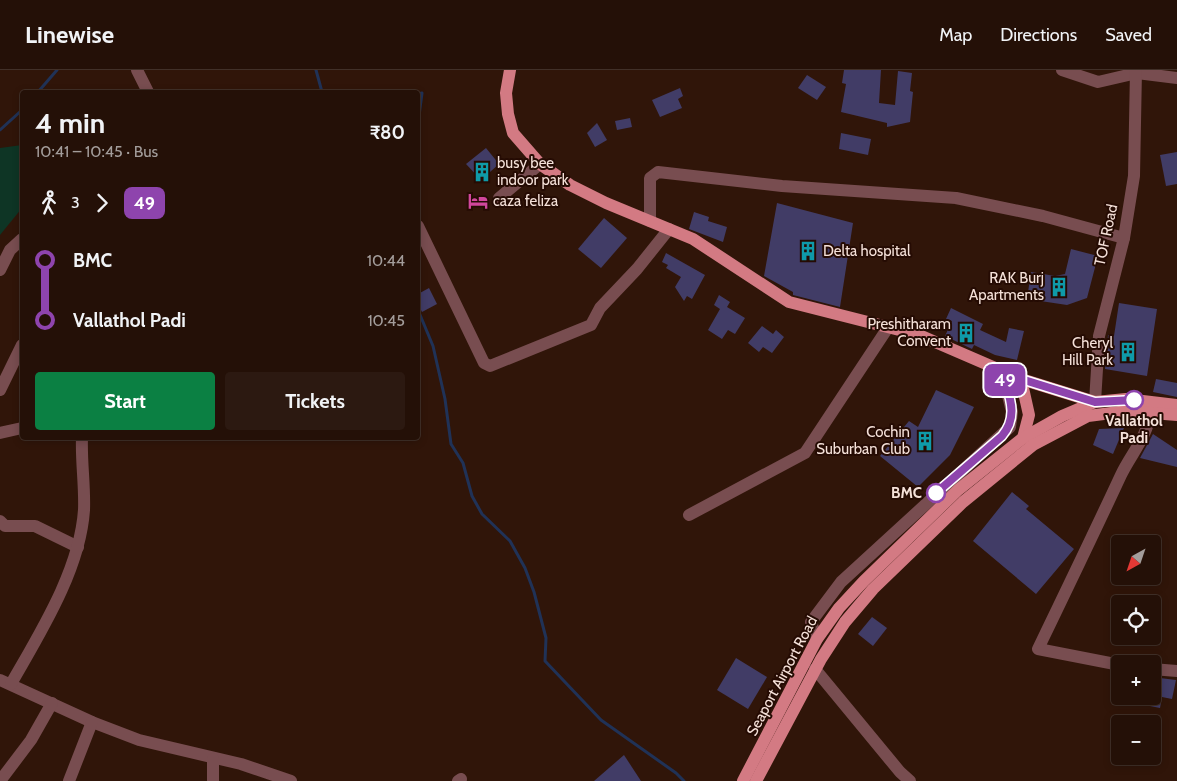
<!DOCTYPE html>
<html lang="en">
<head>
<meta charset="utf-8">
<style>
	body { margin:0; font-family:Cabin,sans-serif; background:#2c1911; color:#f1f3f6; height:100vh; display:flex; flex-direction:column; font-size:19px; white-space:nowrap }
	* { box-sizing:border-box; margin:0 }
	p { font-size:16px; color:#a39d9b }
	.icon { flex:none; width:28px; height:28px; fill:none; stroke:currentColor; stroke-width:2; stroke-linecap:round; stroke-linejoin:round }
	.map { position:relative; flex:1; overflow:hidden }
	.panel { position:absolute; left:20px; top:20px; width:400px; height:350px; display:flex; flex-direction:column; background:#241007; border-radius:5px; box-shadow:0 2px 8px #0003,0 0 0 1px #413028 }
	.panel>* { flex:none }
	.badge { padding:0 10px; border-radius:8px; font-size:18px; line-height:32px }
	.needle { width:32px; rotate:220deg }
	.controls { position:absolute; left:1111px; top:465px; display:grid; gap:10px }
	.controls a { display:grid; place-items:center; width:50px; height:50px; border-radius:5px; background:#241007; box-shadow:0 2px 8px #0003,0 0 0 1px #413028; font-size:25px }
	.map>.badge { position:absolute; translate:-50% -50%; box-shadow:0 0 0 2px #fff }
	.legs { display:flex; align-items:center; gap:8px; height:55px; padding:0 15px; font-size:16px }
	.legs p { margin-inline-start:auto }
	.headline { display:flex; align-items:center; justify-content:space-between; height:85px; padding:0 15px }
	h1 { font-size:28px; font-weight:700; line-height:38px }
	.button { display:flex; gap:10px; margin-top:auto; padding:10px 15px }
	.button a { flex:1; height:58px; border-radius:5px; background:#0b8043; color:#fff; font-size:20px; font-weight:700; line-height:58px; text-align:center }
	.button a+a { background:#2c1911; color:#f1f3f6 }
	ul { padding:0 15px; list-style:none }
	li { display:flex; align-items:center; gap:18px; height:60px; font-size:19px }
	li i { display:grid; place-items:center; width:8px; height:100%; margin:0 6px; background:currentColor }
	li i::after { content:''; width:12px; height:12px; margin:-6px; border:4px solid; border-radius:50%; background:#241007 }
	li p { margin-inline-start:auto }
	li:first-child i { background:linear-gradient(#0000 50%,currentColor 0) }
	li:last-child i { background:linear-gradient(currentColor 50%,#0000 0) }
	header { display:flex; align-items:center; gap:30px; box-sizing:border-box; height:70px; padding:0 25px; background:#241007; border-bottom:1px solid #413028 }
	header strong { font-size:24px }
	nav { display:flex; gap:28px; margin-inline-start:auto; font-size:18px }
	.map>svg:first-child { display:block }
	.green { fill:#0e3525 }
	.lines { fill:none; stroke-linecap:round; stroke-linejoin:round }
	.stream { stroke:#203257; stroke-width:3 }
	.building { fill:#413c66 }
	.minor { stroke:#784d50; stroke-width:12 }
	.major { stroke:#d37a83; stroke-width:12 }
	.line-1-casing { stroke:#fff; stroke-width:11 }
	.line-1 { stroke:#8e44ad; stroke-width:8 }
	.stop-1-dot { fill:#fff; stroke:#8e44ad; stroke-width:2.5 }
	.labels { text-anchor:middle; stroke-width:4; stroke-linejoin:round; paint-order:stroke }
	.poi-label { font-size:15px; fill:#f5e1d9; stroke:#250b03; text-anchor:end }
	.street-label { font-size:15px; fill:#f5e1d9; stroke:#250b03 }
	.stop-label { font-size:15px; font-weight:bold; fill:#f5e1d9; stroke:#250b03 }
</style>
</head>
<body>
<header>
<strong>Linewise</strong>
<nav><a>Map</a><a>Directions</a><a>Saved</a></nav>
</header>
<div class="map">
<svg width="1177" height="711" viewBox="0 0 1177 711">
	<rect width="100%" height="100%" fill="#301509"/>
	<path class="green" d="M22 75V138L0 165V78Z"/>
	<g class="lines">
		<g class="stream">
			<path d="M316 0 322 22"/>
			<path d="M38 22 57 0"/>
			<path d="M418 24 422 23 419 46"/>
			<path d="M0 60 22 40"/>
			<path d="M418 240 433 276 445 329 451 374 463 393 472 426 482 444 510 471 525 498 534 522 546 568 545 591 601 650 676 703 684 711"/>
		</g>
	</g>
	<g class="building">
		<path d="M844 0H881L879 33 895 35 898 1 912 3 910 21 913 22 910 52 887 57V53L841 42 846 14 842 13Z"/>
		<path d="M807 5 826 17 817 30 798 18Z"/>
		<path d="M680 18 683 26 678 29 682 38 660 47 652 30Z"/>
		<path d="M630 48 632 57 617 60 615 51Z"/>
		<path d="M597 53 607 70 595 77 587 63Z"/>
		<path d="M841 63 871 69 868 85 839 79Z"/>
		<path d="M486 78 499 94 481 110 466 94Z"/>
		<path d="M1177 82V114L1166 116 1160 85Z"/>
		<path d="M777 133 853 153 840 237 793 225V222L764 206Z"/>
		<path d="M694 142 709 147 708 151 727 157 723 172 689 159Z"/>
		<path d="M604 148 627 168 601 198 578 179Z"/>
		<path d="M1071 179 1098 186 1087 228 1067 235 1027 229 1031 202 1055 206 1065 204Z"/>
		<path d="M666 183 705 205 692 229 687 226 684 231 675 217 681 207 666 198 668 195 662 192Z"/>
		<path d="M429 218 437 234 422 242 418 234V224Z"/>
		<path d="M719 225 730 232 727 237 745 248 735 264 728 260 722 269 708 260 720 239 714 235Z"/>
		<path d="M1119 233 1157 239 1147 306 1105 299 1108 265 1114 266Z"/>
		<path d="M951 238 983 254 980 260 1006 272 1009 258 1024 261 1017 290 995 285 974 275 972 279 945 266 952 251 946 249Z"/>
		<path d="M762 256 773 264 776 260 784 267 772 283 763 277 759 282 748 273Z"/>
		<path d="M1156 309 1177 313V327L1153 322Z"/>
		<path d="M936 320 974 337 950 385 918 417 880 386 909 351 918 357Z"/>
		<path d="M1124 358 1113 384 1093 375 1099 359Z"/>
		<path d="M1153 364 1177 380V397L1140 388Z"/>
		<path d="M1012 422 1029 436 1026 439 1074 479 1036 524 973 471Z"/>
		<path d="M872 547 887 558 873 576 858 564Z"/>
		<path d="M736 588 767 607 748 639 717 620Z"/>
		<path d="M1160 608 1176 610 1172 629 1162 627 1160 638 1150 636 1156 610Z"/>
		<path d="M624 685 641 711H594Z"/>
	</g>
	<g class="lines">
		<g class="minor">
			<path d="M137 0 148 22"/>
			<path d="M1062 0 1098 12 1137 3 1177 8"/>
			<path d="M499 128 540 94"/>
			<path d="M650 151V108L658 102 782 116 956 128 1043 146 1124 168"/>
			<path d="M418 156 484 293 490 296 591 255 600 238 637 199 669 159"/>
			<path d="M0 200 10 180 22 169"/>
			<path d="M0 320 22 275"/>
			<path d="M1095 332 1099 266 1124 168 1134 106 1136 0"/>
			<path d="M0 363 22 358"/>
			<path d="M689 445 805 383 889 256"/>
			<path d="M0 451 5 456H35L78 477"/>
			<path d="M817 569 811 552 841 512 1010 357 1012 342 1002 300"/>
			<path d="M1120 595 1038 579C1066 521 1094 463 1121 405 1131 384 1148 366 1150 343"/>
			<path d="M815 599 900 702 910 711"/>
			<path d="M1152 599 1177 601"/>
			<path d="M0 610 92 652 139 670 241 694 291 711"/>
			<path d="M11 614C40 563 80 500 84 440 85 416 81 391 82 368"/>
			<path d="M0 711 31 670 52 633"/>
			<path d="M69 711 92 652"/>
			<path d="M213 711V689"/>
			<path d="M458 711 461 709"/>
		</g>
		<g class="major">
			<path d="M510 0 506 23 508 44 513 63 540 94 570 115 606 133 693 169 789 232 919 265 1021 309 1095 332"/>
			<path d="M1021 309 1029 345 1023 368"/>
			<path d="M743 711 817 569 839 538 864 511 958 420 1023 368 1062 346 1095 332 1126 329 1177 335"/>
			<path d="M756 711 821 589 845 552 873 519 963 432 1033 375 1088 346 1127 341 1177 345"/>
		</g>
	</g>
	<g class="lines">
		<defs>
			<path id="line-1" d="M936 423 1002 366C1020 345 1008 324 1002 300L1021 309 1095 332 1134 330"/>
		</defs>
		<use href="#line-1" class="line-1-casing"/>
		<use href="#line-1" class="line-1"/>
	</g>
	<defs>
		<symbol id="building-bare" viewBox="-9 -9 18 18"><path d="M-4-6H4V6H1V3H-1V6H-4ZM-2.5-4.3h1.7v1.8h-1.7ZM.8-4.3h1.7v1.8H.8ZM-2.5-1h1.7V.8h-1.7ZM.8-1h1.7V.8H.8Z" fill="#0f9aa8" stroke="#250b03" stroke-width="2.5" paint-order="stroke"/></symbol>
		<symbol id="hotel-bare" viewBox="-9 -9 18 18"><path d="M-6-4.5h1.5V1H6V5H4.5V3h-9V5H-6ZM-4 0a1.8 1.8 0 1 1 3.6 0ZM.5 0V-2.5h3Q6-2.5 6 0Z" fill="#d1479c" stroke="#250b03" stroke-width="2.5" paint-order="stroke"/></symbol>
	</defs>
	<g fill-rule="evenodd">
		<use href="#building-bare" x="468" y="88" width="28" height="28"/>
		<use href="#hotel-bare" x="464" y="117" width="28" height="28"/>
		<use href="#building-bare" x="794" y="167" width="28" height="28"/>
		<use href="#building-bare" x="1045" y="203" width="28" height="28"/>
		<use href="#building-bare" x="952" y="249" width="28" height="28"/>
		<use href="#building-bare" x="1114" y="268" width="28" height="28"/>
		<use href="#building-bare" x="911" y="357" width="28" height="28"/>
	</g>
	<g class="stop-1-dot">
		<circle cx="1134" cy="330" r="9"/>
		<circle cx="936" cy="423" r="9"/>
	</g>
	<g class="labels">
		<g class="poi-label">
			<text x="497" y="98" text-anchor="start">busy bee<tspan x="497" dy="17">indoor park</tspan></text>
			<text x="493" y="136" text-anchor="start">caza feliza</text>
			<text x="823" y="186" text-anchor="start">Delta hospital</text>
			<text x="1044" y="213">RAK Burj<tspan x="1044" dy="17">Apartments</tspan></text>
			<text x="951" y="259">Preshitharam<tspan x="951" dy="17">Convent</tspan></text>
			<text x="1113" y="278">Cheryl<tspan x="1113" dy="17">Hill Park</tspan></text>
			<text x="910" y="367">Cochin<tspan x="910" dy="17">Suburban Club</tspan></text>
		</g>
		<g class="street-label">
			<text transform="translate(1106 165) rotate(-78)" y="5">TOF Road</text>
			<text transform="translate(782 606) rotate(-62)" y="5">Seaport Airport Road</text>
		</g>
		<g class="stop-label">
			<text x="1134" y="356">Vallathol<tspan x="1134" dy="17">Padi</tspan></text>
			<text x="922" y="428" text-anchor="end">BMC</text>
		</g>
	</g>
</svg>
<div class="controls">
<a><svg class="needle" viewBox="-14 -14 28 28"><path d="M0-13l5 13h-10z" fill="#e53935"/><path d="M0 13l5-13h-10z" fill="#a39d9b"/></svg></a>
<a><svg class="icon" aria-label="locate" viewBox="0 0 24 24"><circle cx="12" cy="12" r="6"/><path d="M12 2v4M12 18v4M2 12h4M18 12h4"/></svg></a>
<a>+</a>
<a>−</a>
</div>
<b class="badge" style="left:1005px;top:310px;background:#8e44ad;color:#fff">49</b>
<section class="panel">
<div class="headline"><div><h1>4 min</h1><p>10:41 – 10:45 · Bus</p></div><b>₹80</b></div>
<div class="legs"><svg class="icon" aria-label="walk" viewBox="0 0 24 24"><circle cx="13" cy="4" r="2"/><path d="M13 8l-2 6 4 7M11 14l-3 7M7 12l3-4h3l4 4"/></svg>3<svg class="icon" aria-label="forward" viewBox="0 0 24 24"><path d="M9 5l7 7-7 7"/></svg><b class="badge" style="background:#8e44ad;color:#fff">49</b></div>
<ul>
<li><i style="color:#8e44ad"></i><b>BMC</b><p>10:44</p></li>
<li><i style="color:#8e44ad"></i><b>Vallathol Padi</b><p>10:45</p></li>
</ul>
<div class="button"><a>Start</a><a>Tickets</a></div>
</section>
</div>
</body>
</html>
